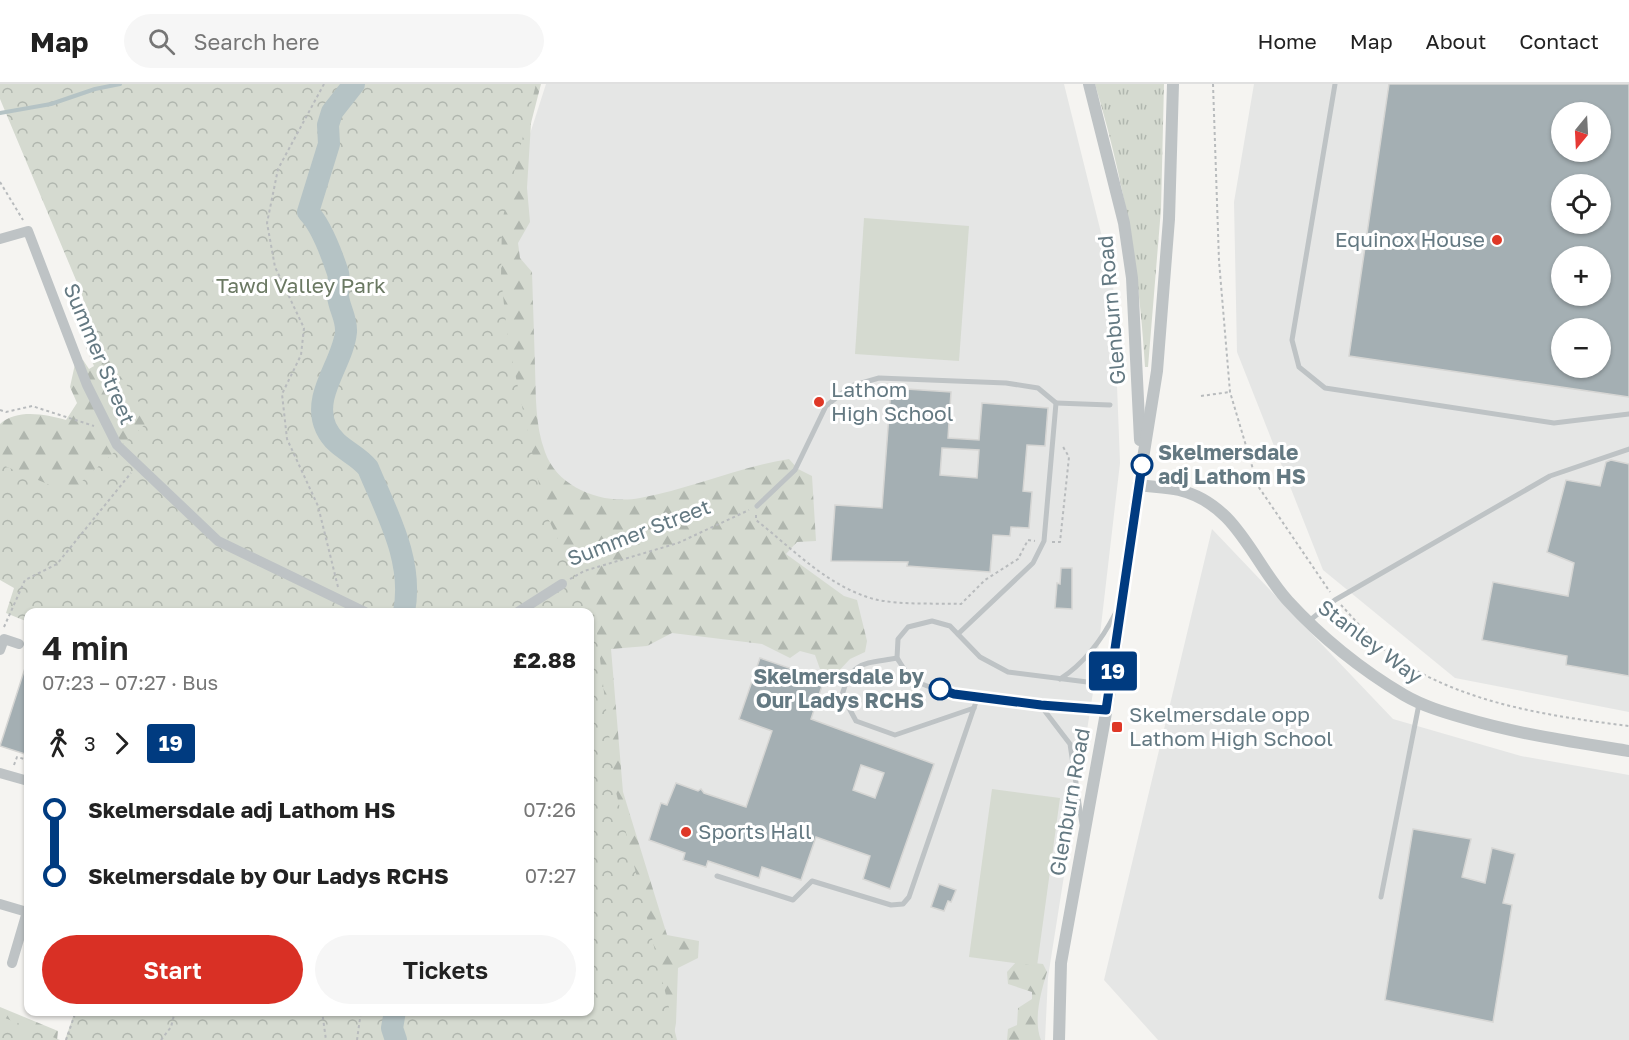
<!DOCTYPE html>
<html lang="en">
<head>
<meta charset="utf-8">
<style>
	body { margin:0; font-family:"Golos Text",sans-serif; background:#f6f6f6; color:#222; height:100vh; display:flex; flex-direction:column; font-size:22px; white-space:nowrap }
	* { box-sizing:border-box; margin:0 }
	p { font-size:20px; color:#767676 }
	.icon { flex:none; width:33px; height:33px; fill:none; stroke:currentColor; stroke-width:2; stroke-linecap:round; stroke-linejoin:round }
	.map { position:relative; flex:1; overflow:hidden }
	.drawer { position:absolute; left:24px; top:524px; width:570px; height:408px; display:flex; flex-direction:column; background:#fff; border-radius:12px; box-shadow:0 2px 4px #0004 }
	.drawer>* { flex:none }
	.badge { padding:0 12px; border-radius:4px; font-size:21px; line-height:39px }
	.needle { width:39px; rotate:198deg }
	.controls { position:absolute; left:1551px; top:18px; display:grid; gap:12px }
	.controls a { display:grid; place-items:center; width:60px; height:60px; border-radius:50%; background:#fff; box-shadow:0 2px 4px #0004; font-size:30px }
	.map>.badge { position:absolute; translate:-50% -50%; box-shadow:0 0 0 3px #fff }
	.legs { display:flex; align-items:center; gap:9px; height:66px; padding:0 18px; font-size:20px }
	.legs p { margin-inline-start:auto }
	.summary { display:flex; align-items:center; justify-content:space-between; height:102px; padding:0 18px }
	h1 { font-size:33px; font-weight:600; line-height:45px }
	.button { display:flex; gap:12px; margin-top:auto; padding:12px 18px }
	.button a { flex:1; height:69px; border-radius:36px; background:#d93025; color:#fff; font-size:24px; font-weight:600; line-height:69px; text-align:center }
	.button a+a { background:#f6f6f6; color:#222 }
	ul { padding:0 18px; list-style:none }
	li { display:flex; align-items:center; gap:21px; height:66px; font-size:22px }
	li i { display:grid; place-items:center; width:9px; height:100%; margin:0 8px; background:currentColor }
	li i::after { content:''; width:15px; height:15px; margin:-8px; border:4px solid; border-radius:50%; background:#fff }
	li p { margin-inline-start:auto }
	li:first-child i { background:linear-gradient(#0000 50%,currentColor 0) }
	li:last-child i { background:linear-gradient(currentColor 50%,#0000 0) }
	header { display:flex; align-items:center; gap:36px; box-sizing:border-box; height:84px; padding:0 30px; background:#fff; border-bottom:2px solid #e0e0e0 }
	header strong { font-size:28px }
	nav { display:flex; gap:33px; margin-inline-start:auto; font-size:21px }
	.search { width:420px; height:54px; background:#f6f6f6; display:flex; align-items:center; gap:15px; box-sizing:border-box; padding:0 21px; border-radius:33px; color:#767676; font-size:22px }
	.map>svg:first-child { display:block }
	.built { fill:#e5e6e5; fill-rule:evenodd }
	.grass { fill:url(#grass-tufts) }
	.forest { fill:url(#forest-firs) }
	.park { fill:url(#park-crowns) }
	.pitch { fill:#d5dad0 }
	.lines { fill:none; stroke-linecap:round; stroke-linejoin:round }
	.stream { stroke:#b5c3c5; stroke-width:4 }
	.river { stroke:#b5c3c5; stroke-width:22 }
	.building { fill:#a4afb3; stroke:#d6d6d4; stroke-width:1.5; fill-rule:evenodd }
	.path { stroke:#b8bbbd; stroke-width:2; stroke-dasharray:3 3; stroke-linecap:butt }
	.service { stroke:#bec3c5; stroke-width:5 }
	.minor { stroke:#bec3c5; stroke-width:10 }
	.tertiary { stroke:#bec3c5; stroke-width:12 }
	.line-1-casing { stroke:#fff; stroke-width:14 }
	.line-1 { stroke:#003b80; stroke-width:9 }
	.poi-dot { fill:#df3827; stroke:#fff; stroke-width:2 }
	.stop-1-dot { fill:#fff; stroke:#003b80; stroke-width:3 }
	.labels { text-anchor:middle; stroke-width:6; stroke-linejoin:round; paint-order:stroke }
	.poi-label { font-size:21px; fill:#647982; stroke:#fff; text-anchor:start }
	.park-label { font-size:21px; fill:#6b7963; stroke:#fff }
	.street-label { font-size:21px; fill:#647982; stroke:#fff }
	.stop-label { font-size:21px; font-weight:bold; fill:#647982; stroke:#fff; text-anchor:start }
</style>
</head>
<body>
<header>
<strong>Map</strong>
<div class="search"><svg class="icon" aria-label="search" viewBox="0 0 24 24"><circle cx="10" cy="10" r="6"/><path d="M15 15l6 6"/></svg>Search here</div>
<nav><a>Home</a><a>Map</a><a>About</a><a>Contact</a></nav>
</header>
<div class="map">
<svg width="1629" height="956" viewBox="0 0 1629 956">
	<defs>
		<pattern id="grass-tufts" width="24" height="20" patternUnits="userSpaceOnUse" patternTransform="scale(1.5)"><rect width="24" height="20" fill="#d5dad0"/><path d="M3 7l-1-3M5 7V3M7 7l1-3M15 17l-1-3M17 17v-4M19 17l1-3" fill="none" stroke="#b0b6ae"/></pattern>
		<pattern id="forest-firs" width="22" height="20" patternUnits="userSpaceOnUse" patternTransform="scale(1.5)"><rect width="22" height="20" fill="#d5dad0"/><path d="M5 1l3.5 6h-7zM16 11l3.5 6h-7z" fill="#b0b6ae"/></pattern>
		<pattern id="park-crowns" width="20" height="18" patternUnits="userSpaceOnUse" patternTransform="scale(1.5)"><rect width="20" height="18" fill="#d5dad0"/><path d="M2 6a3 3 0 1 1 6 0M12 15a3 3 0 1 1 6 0" fill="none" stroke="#b0b6ae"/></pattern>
	</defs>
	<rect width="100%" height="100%" fill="#f5f4f1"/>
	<g class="built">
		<path d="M546 0H1064L1113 197 1120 379 1094 602 1048 893 1045 956H671L618 709 595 533 542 432 502 137Z"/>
		<path d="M1254 0H1629V628L1455 594 1323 486 1237 268 1234 118ZM1562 28H1600V68H1562ZM1562 100H1600V140H1562ZM1562 172H1600V212H1562ZM1562 244H1600V284H1562Z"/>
		<path d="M1212 445 1393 635 1521 672 1629 691V956H1158L1104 896Z"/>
	</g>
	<path class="grass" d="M1095 0H1164L1161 125 1148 283H1145C1139 183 1124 97 1095 0Z"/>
	<g class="forest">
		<path d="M220 0H541L531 39 527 104 530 138 518 159 520 174 532 188C533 219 534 251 535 283 536 312 535 341 545 368 558 405 604 421 640 414 690 405 738 383 789 375L798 385 812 392 816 457 797 458 786 470 844 512 857 516 867 557 865 568 850 575 835 591 820 585 815 571 800 567 790 574 762 560 672 549 647 562 611 565 623 708 667 851 699 857 698 874 678 884 676 939 673 956 590 927V528L14 497 0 488V340C17 325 44 330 66 336L77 319 70 303 75 280 83 276 89 285 94 282 86 264 100 253Z"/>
		<path d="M1017 877 1043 880 1047 888C1041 908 1033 936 1041 956H1007L1008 945 1017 941 1018 924 1032 915V908L1008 900 1007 888Z"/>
		<path d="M0 923 58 947 57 956H0Z"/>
	</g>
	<g class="park">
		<path d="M0 0H536L502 137 501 193 508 257 545 428 595 533 616 708 677 956H65L75 927H590V528H28V538L6 529 14 504 0 496V380L69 409 151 335 97 260 81 208 0 15Z"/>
		<path d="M0 932 60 956H0Z"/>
	</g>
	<g class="pitch">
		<path d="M864 134 969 142 959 277 855 270Z"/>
		<path d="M992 705 1060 714 1037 882 969 873Z"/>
	</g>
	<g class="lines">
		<path class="stream" d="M0 29 51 20 95 5 120 0"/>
		<g class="river">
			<path d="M354 0 332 28 328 41 329 60 308 128C321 141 332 171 338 189 340 196 337 205 338 212 339 224 347 235 346 248 343 279 311 312 326 344 336 365 355 368 368 384 387 430 414 477 404 528"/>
			<path d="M395 927 392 944 396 956"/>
		</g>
	</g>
	<g class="building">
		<path d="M1389 0H1629V313L1349 272ZM1562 28H1600V68H1562ZM1562 100H1600V140H1562ZM1562 172H1600V212H1562ZM1562 244H1600V284H1562Z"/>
		<path d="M891 304 951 308 948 354 979 356 982 319 1048 324 1045 362 1027 361 1023 407 1032 408 1029 444 1011 443 1010 452 993 451 990 488 907 482 908 478 831 477 835 421 882 424ZM942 364 979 366 977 394 940 391Z"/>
		<path d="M1611 376 1629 380V592L1566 581 1567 572 1482 556 1493 498 1568 512 1574 479 1547 468 1566 396 1600 402 1606 378Z"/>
		<path d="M1061 484H1072V525L1055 524 1057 499 1060 500Z"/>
		<path d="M760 574 824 596 811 635 934 680 890 805 863 795 870 772 816 753 801 796 762 783 759 794 708 777 706 783 683 776 685 769 649 756 661 719 667 721 676 699 698 707 701 705 704 709 746 723 772 647 739 635ZM861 681 884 689 875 714 853 706Z"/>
		<path d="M26 581 28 582V671L0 662Z"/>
		<path d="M1413 745 1471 755 1462 793 1485 799 1492 764 1515 770 1503 819 1512 821 1493 938 1385 916Z"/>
		<path d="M939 800 956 806 951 818 948 817 944 827 931 823Z"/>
	</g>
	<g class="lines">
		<g class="path">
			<path d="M324 0 278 85 267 139 275 183 304 244 301 271 282 310 287 355 318 422 338 503"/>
			<path d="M1213 0 1219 177 1230 308 1258 402 1330 508"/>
			<path d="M0 98 23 136"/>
			<path d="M1201 312 1230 308"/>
			<path d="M0 326 6 328 32 322 94 342"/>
			<path d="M756 431V436C793 465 830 505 878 516 904 521 934 519 961 520L985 496 1018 475 1028 456 1035 457"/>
			<path d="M1052 458H1060L1069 373 1062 361"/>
			<path d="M570 495 584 487 678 459 749 426"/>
			<path d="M1341 521C1358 539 1376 562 1397 575 1466 620 1549 632 1629 642"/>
			<path d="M4 543 25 496 57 480 131 389"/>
			<path d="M14 681 17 673 28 676"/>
			<path d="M322 927 326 956"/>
			<path d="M66 956 76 927"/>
			<path d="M161 956 171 943 175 927"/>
			<path d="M357 956 361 927"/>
		</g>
		<g class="service">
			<path d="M1335 0 1292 256 1299 283 1325 304 1554 339 1629 330"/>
			<path d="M1056 319 1110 321"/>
			<path d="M757 422 795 386 826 322 851 302 879 294 1006 299 1038 304 1056 319 1044 457 1033 479 958 550"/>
			<path d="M1309 537 1335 516 1550 392 1629 365"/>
			<path d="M897 574C864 580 852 576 842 611L856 637 895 651 974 624"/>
			<path d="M1060 595C1085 579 1103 554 1116 528"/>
			<path d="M1041 622 1070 660 1082 740"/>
			<path d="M1106 626C1068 623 935 616 910 593 905 587 901 580 897 574L898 555 908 543 932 537 950 542 980 573 1008 588 1111 601"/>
			<path d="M717 792 793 816 812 797 891 821 903 820 909 813 978 612"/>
			<path d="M1381 813 1419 620"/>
		</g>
		<g class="minor">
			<path d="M0 155 28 147 87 301 117 361 218 457 365 528"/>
			<path d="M518 528 562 500"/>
			<path d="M0 566 4 555 19 560"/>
			<path d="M0 689 28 697"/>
			<path d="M0 820 27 828 12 879"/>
		</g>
		<g class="tertiary">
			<path d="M1089 0 1124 139 1132 194 1140 356"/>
			<path d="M1138 401C1152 403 1166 403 1179 406 1237 420 1252 477 1288 517 1321 553 1362 586 1404 611 1423 622 1443 628 1464 634 1518 650 1573 658 1629 667"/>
			<path d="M1059 956 1061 879 1111 601 1132 443 1157 287 1169 135 1173 0"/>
		</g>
	</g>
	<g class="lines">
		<defs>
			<path id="line-1" d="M940 605 954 610 1041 621 1106 626 1142 381"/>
		</defs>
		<use href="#line-1" class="line-1-casing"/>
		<use href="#line-1" class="line-1"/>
	</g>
	<g class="poi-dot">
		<circle cx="1497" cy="156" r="6"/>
		<circle cx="819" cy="318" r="6"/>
		<rect x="1111" y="637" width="12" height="12" rx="3"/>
		<circle cx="686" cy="748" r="6"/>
	</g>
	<g class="stop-1-dot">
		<circle cx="1142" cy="381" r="10"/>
		<circle cx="940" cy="605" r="10"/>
	</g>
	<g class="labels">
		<g class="poi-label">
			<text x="1485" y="163" text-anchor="end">Equinox House</text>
			<text x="831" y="313">Lathom<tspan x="831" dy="24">High School</tspan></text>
			<text x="1129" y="638">Skelmersdale opp<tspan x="1129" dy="24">Lathom High School</tspan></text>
			<text x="698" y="755">Sports Hall</text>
		</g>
		<g class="park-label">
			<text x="301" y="209">Tawd Valley Park</text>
		</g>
		<g class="street-label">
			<text transform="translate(1112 226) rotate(-95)" y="7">Glenburn Road</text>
			<text transform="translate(99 270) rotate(67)" y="7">Summer Street</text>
			<text transform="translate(639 449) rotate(-21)" y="7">Summer Street</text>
			<text transform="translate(1370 558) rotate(37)" y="7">Stanley Way</text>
			<text transform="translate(1070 718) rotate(-80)" y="7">Glenburn Road</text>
		</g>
		<g class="stop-label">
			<text x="1158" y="376">Skelmersdale<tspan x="1158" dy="24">adj Lathom HS</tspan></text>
			<text x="924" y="600" text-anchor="end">Skelmersdale by<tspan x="924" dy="24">Our Ladys RCHS</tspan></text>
		</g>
	</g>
</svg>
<div class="controls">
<a><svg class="needle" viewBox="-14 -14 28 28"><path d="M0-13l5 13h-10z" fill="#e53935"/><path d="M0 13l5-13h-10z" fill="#767676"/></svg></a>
<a><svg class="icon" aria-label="locate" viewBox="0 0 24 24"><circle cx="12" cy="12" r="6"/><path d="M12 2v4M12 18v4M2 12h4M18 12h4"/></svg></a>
<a>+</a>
<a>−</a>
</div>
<b class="badge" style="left:1113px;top:587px;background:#003b80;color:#fff">19</b>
<section class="drawer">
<div class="summary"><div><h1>4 min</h1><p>07:23 – 07:27 · Bus</p></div><b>£2.88</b></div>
<div class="legs"><svg class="icon" aria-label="walk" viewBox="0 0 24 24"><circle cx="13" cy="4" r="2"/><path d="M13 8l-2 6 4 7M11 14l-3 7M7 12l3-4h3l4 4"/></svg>3<svg class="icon" aria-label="forward" viewBox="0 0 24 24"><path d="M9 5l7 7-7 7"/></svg><b class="badge" style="background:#003b80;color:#fff">19</b></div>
<ul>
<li><i style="color:#003b80"></i><b>Skelmersdale adj Lathom HS</b><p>07:26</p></li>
<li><i style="color:#003b80"></i><b>Skelmersdale by Our Ladys RCHS</b><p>07:27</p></li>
</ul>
<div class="button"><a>Start</a><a>Tickets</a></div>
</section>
</div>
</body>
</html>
